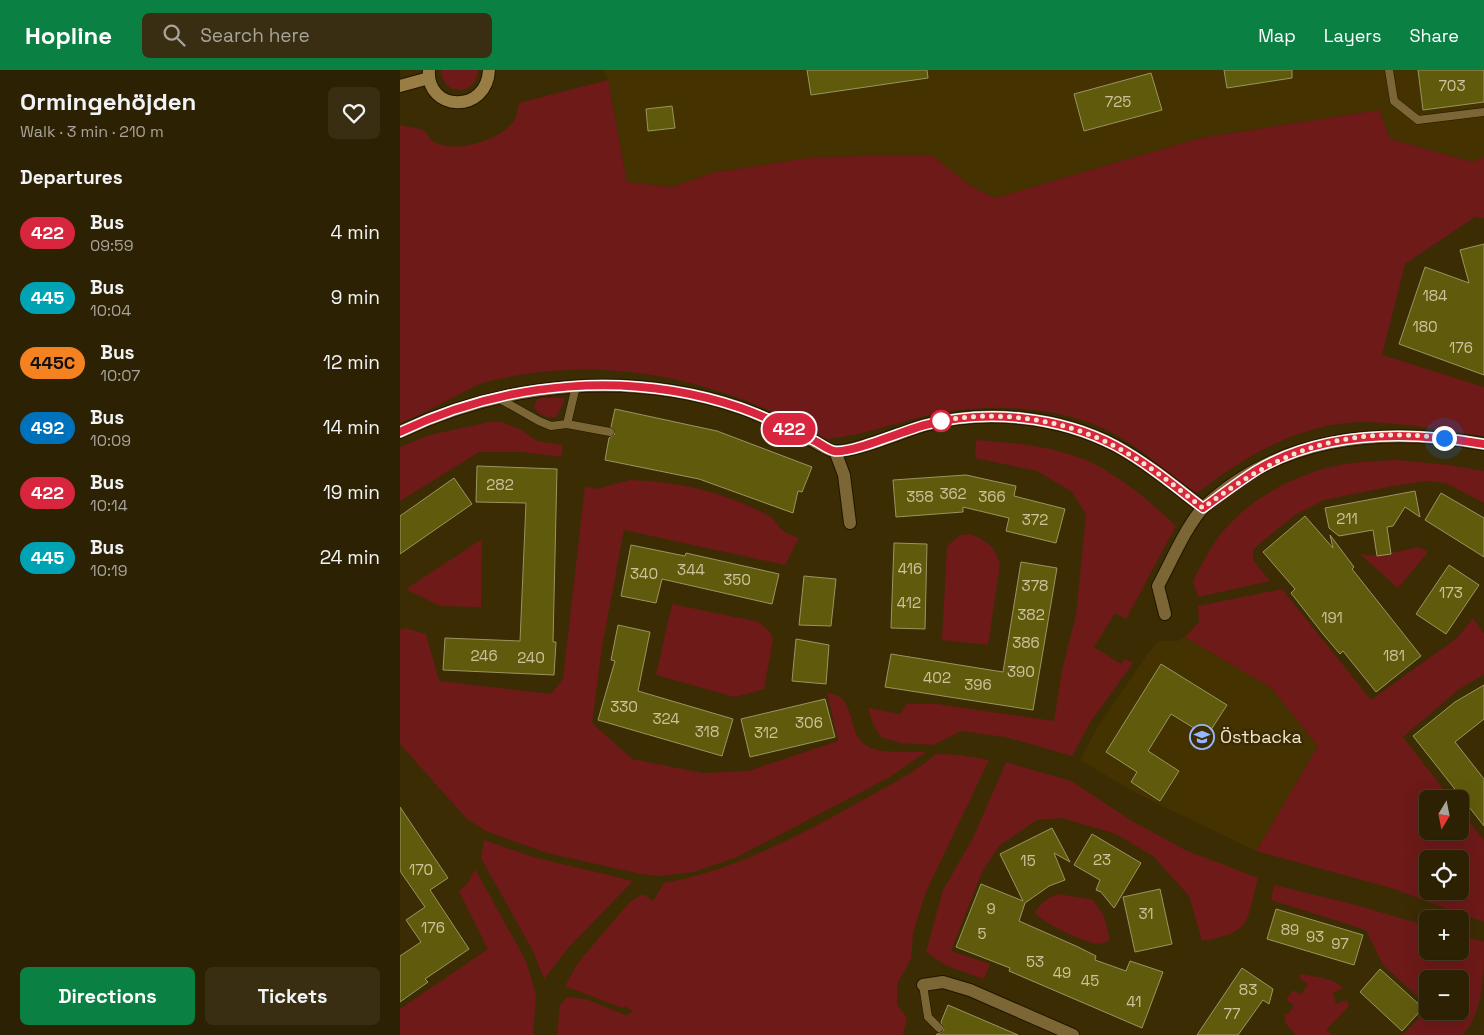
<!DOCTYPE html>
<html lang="en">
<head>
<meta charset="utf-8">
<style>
	body { margin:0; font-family:"Space Grotesk",sans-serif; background:#392e12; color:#f1f3f6; height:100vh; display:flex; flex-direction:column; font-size:19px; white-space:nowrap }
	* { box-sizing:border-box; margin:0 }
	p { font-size:16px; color:#a7a39a }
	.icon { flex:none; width:28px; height:28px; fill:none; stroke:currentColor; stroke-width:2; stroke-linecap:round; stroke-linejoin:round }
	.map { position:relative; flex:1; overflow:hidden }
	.sheet { display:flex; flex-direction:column; background:#2d2103; width:400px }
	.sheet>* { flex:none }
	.badge { padding:0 10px; border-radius:16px; font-size:18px; line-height:32px }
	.needle { width:32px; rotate:190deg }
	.buttons { position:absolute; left:1019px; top:720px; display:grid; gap:10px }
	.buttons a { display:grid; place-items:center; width:50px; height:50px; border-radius:8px; background:#2d2103; box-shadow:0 5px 20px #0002,0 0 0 1px #483e25; font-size:25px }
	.you { position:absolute; width:25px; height:25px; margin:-12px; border:4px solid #fff; border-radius:50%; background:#1a73e8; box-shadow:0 0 0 8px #1a73e833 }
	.map>.badge { position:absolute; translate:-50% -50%; box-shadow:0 0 0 2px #fff }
	h2 { padding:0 20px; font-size:19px; line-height:45px }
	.round { display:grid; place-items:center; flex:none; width:52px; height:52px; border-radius:8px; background:#392e12 }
	.head { display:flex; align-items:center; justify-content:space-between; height:85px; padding:0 20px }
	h1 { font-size:24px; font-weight:700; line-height:38px }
	.button { display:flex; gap:10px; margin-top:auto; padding:10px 20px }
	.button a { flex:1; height:58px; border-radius:8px; background:#0b8043; color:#fff; font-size:20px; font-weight:700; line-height:58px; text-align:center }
	.button a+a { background:#392e12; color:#f1f3f6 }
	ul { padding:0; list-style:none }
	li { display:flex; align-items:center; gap:15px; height:65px; padding:0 20px }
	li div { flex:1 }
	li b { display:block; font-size:19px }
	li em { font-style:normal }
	li .badge { min-width:55px; font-weight:700; text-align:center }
	header { display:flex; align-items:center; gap:30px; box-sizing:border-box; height:70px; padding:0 25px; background:#0b8043; color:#fff }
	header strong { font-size:24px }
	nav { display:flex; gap:28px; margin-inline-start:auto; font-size:18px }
	.search { width:350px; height:45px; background:#392e12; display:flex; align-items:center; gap:12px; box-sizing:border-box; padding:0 18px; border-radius:8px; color:#a7a39a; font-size:19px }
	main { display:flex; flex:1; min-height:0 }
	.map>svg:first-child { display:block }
	.built { fill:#443201 }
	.green { fill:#6d1a19; fill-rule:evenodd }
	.building { fill:#605b0c; stroke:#989560 }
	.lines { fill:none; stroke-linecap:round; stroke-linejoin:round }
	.service-casing { stroke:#1f1500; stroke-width:9 }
	.minor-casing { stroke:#1f1500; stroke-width:14 }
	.secondary-casing { stroke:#1f1500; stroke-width:14 }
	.service { stroke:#7c6635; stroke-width:8 }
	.minor { stroke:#7c6635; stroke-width:12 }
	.secondary { stroke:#987e44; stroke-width:12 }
	.line-casing { stroke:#fff; stroke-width:11 }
	.line { stroke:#d7263d; stroke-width:8 }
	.walk { stroke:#f1e5cc; stroke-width:5; stroke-dasharray:0 9 }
	.stop-dot { fill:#fff; stroke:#d7263d; stroke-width:2.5 }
	.labels { text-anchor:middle; stroke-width:5; stroke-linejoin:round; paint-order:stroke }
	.number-label { font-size:15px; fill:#cdc29c }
	.poi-label { font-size:18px; fill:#f1e5cc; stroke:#3c2c04; text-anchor:start }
</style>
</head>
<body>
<header>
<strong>Hopline</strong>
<div class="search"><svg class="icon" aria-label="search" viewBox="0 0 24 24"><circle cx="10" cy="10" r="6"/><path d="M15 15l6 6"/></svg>Search here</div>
<nav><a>Map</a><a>Layers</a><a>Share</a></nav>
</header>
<main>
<section class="sheet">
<div class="head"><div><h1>Ormingehöjden</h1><p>Walk · 3 min · 210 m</p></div><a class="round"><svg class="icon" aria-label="heart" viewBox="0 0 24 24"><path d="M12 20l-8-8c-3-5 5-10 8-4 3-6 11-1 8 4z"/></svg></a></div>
<h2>Departures</h2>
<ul>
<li><span class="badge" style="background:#d7263d;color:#fff">422</span><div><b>Bus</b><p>09:59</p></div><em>4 min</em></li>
<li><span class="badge" style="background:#00a3b4;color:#fff">445</span><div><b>Bus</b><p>10:04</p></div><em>9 min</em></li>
<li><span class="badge" style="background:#f58220;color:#111">445C</span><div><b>Bus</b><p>10:07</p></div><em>12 min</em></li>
<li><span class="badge" style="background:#0072bc;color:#fff">492</span><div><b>Bus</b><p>10:09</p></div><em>14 min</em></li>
<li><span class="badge" style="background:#d7263d;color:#fff">422</span><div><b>Bus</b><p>10:14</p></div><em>19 min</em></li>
<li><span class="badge" style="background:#00a3b4;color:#fff">445</span><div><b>Bus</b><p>10:19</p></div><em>24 min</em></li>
</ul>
<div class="button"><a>Directions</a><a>Tickets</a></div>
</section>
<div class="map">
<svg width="1084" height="965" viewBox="0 0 1084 965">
	<rect width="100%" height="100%" fill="#3c2c04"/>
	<g class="built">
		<path d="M203 0H1084V87L1073 92 990 69 979 40 800 68 595 128 571 116 531 85 415 87 315 102 272 117 227 112 208 10Z"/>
		<path d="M785 567 871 618 918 676 856 781 738 724 680 690 697 658 749 582 759 571H778Z"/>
	</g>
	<g class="green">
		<path d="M41 0H78V2C75 27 42 26 41 0Z"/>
		<path d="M208 10 227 112 272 117 315 102 415 87 531 85 571 116 595 128 800 68 979 40 990 69 1073 92 1084 87V148L1075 147 1005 194 982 285 1084 317V366C1046 361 1005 353 966 352 904 351 845 386 797 423 770 406 747 383 720 367 667 336 593 332 534 344 499 351 464 366 427 369 320 309 203 281 82 313 74 316 66 321 58 325 39 335 20 345 0 353V55L24 60C26 63 29 67 31 70 52 86 103 70 115 49 117 45 118 38 119 33Z"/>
		<path d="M140 328H163L164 332 156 347C147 348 140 346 134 338L136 331Z"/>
		<path d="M90 352H101L120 359 137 371 163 375 161 387 122 382H79L0 431V377L29 365Z"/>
		<path d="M576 370C617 373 664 377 700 397 727 412 753 434 776 456L726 549 715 543 694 577 721 594 725 589 733 593 691 651 672 686 605 667 561 661 533 675 500 673 481 667 473 654 468 638 500 644 507 634H537L654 651 662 601 676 545 686 445 672 422 637 401 575 388Z"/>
		<path d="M998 390 1049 395 1084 401V433L1046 413 1025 411 988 417 924 430 895 445 853 479V490L870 511 798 527 793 511C802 493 812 474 825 459 854 425 907 398 952 393 967 391 982 391 998 390Z"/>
		<path d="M230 410C280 412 325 422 369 446 375 449 377 456 382 460 386 464 394 466 399 468L385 495 224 460 202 577 192 653 232 689 303 703 348 701 438 671 427 622C431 624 438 625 441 628 458 644 446 673 478 680 493 683 511 681 526 682L488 708 337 787 294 802 259 806 241 804 147 783 86 761 67 749 0 674V560L5 558 26 564 39 611 151 624 163 609 185 416 196 419Z"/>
		<path d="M570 464C586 470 595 477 600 494L588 575 542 570 547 476 560 465Z"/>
		<path d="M82 469 81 537 40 536 6 519Z"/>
		<path d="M1019 477 1028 482 998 518 960 484 977 486Z"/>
		<path d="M882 519 971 630 1057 568 1073 548 1084 564V604L1058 620 1003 667 1051 729H1028V761H1060V740L1084 770V852L991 818 856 781 918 676 871 618 785 567 799 552 798 536ZM1028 789H1060V821H1028Z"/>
		<path d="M272 534 359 552 370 562 373 569 364 619 335 627 256 605Z"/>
		<path d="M536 684 561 685 589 690 525 824 513 863 511 889 497 914V934L507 948 503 965H157L160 935 167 927 186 929 225 945 233 942 225 936 222 938 165 916 178 893 209 856 230 832 243 824 253 831 264 813C336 800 405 763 468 727 492 714 515 702 536 684Z"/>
		<path d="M606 692 671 711 732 751 785 780 858 808C846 851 854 862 802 871L789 826 753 786 716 764 662 748 637 750 599 776 582 802 551 881 590 894 584 909 547 896 526 882 543 820 573 768Z"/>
		<path d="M84 770 133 787 233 811 170 876 144 909 133 881 81 788Z"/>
		<path d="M75 799 126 891 136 925 133 965H0V939L88 879 59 821 68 813Z"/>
		<path d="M874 815 956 835 1027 856 1028 881H1060V865L1084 872C1084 902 1084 944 1062 965H1003L1027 939 1028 941H1060V909H1028L1027 935 983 895 966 860 871 830Z"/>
		<path d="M659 824 693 830 704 846 710 870C707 871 702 874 699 874 687 874 643 853 635 843 641 832 647 828 659 824Z"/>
		<path d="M900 904C913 907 935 907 943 919L933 922 936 934 947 930 949 936 926 960 932 965H894L895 963 886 954 884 943 888 945 894 935 886 930 893 920 901 925 908 914 900 909Z"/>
	</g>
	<g class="building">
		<path d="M407 0H527L528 8 411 25Z"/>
		<path d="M824 0H892V8L827 18Z"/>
		<path d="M1018 0H1084V32L1023 40Z"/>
		<path d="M751 3 762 40 684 61 674 24Z"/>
		<path d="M272 36 275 58 248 61 246 39Z"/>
		<path d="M1084 174V305L999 274 1025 197 1069 213 1060 180Z"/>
		<path d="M215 339 317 361 412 397 402 422 398 421 393 443 299 409 205 390 209 368 215 364 211 357Z"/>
		<path d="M77 396 157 399 153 572H156L154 605 43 600 45 568 120 571 126 433 76 432Z"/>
		<path d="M566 405 616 416 614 426 665 439 656 473 606 461 609 448 563 437V442L496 447 493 410Z"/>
		<path d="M54 408 72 434 0 484V446Z"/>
		<path d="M1015 421 1020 447 1005 437 993 456 987 457 991 484 977 486 973 460 939 466 929 458 925 438Z"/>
		<path d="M1041 423 1084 448V487L1025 450Z"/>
		<path d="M905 446 933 478 930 465 954 497 952 499 1021 586 976 622 943 581 940 584 923 564 891 523 895 519 863 482Z"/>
		<path d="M494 473 527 474 525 559 491 558Z"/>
		<path d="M231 475 285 486 286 483 379 504 372 534 262 509 256 533 221 526Z"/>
		<path d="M621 492 657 498 633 640 485 617 491 584 603 602Z"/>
		<path d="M1049 495 1079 515 1046 564 1016 544Z"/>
		<path d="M404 506 436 509 431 556 399 555Z"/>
		<path d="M218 555 250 562 238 621 333 649 322 686 198 650 215 591 211 590Z"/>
		<path d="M396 569 429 575 426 614 392 611Z"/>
		<path d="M761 594 827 635 807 666 771 644 748 681 779 701 760 731 731 712 737 702 706 682Z"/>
		<path d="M1084 615V649L1055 672 1084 709V756L1013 666 1055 632Z"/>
		<path d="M425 629 435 667 350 687 341 649Z"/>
		<path d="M0 737 48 808 30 820 69 879 25 909 28 912 0 932V886L21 872 6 850 25 837 0 801Z"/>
		<path d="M652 758 670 792 654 783 665 810 649 816 625 833 619 851 676 876 696 886 695 890 726 901 730 891 763 902 742 958 609 901 610 898 556 877 581 814 623 831 600 784Z"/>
		<path d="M692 764 741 793 714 838 701 822 696 820 700 810 674 795Z"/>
		<path d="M760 819 772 874 735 882 723 827Z"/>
		<path d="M876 839 963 865 954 895 867 869Z"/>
		<path d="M842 898 873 919 869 934 863 930 838 965H797Z"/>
		<path d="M980 899 1023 938 1002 961 960 922Z"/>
		<path d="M548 935 618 965H536L544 960 541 952Z"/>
	</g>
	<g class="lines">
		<defs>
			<g id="service">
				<path d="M989 0 994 31 1018 50 1084 42"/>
				<path d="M100 329 139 351 151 356 167 354 210 362"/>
				<path d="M167 354 176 316"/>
				<path d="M523 915 528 947 539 958"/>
			</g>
			<g id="minor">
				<path d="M0 362C106 312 229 300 341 338 365 347 388 358 411 370 418 373 427 380 434 381 451 384 506 360 525 355 587 339 659 346 716 376 747 393 776 417 803 438"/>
				<path d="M435 381 444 405 450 453"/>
				<path d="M765 544 758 516C770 494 787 454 804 437 882 364 985 357 1084 374"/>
				<path d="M523 915 543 912 570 920 673 965"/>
			</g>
			<g id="secondary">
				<path d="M29 0C26 42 87 44 89 0"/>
				<path d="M0 16 29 8"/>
			</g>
		</defs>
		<use href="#service" class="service-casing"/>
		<use href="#minor" class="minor-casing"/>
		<use href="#secondary" class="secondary-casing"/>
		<use href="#service" class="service"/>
		<use href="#minor" class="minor"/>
		<use href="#secondary" class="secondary"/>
	</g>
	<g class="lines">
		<defs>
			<path id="line" d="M0 362C106 311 229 300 341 338 367 347 391 360 415 371 421 374 428 380 434 381 451 384 505 360 525 355 587 339 659 346 716 376 747 393 776 417 803 438 821 425 838 412 857 400 925 360 1008 361 1084 374"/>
		</defs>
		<use href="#line" class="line-casing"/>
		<use href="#line" class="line"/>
		<path class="walk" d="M541 351 535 352C594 339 663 348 716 377 747 393 776 417 803 438 881 379 945 356 1044 368"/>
	</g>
	<defs>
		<symbol id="school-ring" viewBox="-11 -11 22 22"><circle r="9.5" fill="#3c2c04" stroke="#97b6fd" stroke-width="1.5"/><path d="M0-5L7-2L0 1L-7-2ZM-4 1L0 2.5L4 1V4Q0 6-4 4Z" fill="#97b6fd"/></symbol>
	</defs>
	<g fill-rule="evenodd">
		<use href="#school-ring" x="788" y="653" width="28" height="28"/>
	</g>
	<circle class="stop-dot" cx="541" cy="351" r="10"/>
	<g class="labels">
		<g class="number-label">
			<text x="1052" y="21">703</text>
			<text x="718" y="37">725</text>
			<text x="1035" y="231">184</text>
			<text x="1025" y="262">180</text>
			<text x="1061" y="283">176</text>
			<text x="100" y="420">282</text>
			<text x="553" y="429">362</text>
			<text x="520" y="432">358</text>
			<text x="592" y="432">366</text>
			<text x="947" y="454">211</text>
			<text x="635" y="455">372</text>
			<text x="510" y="504">416</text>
			<text x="291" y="505">344</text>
			<text x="244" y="509">340</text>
			<text x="337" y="515">350</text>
			<text x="635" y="521">378</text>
			<text x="1051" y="528">173</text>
			<text x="509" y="538">412</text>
			<text x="631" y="550">382</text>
			<text x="932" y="553">191</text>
			<text x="626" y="578">386</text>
			<text x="84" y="591">246</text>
			<text x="994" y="591">181</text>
			<text x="131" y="593">240</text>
			<text x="621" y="607">390</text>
			<text x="537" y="613">402</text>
			<text x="578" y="620">396</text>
			<text x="224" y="642">330</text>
			<text x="266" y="654">324</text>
			<text x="409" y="658">306</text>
			<text x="307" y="667">318</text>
			<text x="366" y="668">312</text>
			<text x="702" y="795">23</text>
			<text x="628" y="796">15</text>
			<text x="21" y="805">170</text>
			<text x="591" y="844">9</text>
			<text x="746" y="849">31</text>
			<text x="33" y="863">176</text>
			<text x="890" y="865">89</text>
			<text x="582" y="869">5</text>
			<text x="915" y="872">93</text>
			<text x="940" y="879">97</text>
			<text x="635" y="897">53</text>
			<text x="662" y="908">49</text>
			<text x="690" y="916">45</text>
			<text x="848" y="925">83</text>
			<text x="734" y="937">41</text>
			<text x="832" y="949">77</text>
		</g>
		<g class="poi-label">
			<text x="820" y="673">Östbacka</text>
		</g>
	</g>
</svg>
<div class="buttons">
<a><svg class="needle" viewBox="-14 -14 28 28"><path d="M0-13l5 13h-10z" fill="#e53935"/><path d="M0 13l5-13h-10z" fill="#a7a39a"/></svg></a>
<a><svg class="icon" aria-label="locate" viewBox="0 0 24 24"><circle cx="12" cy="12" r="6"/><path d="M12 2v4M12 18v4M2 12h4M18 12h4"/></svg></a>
<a>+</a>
<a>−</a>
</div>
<div class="you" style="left:1044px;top:368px"></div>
<b class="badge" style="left:389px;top:359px;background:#d7263d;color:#fff">422</b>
</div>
</main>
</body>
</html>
